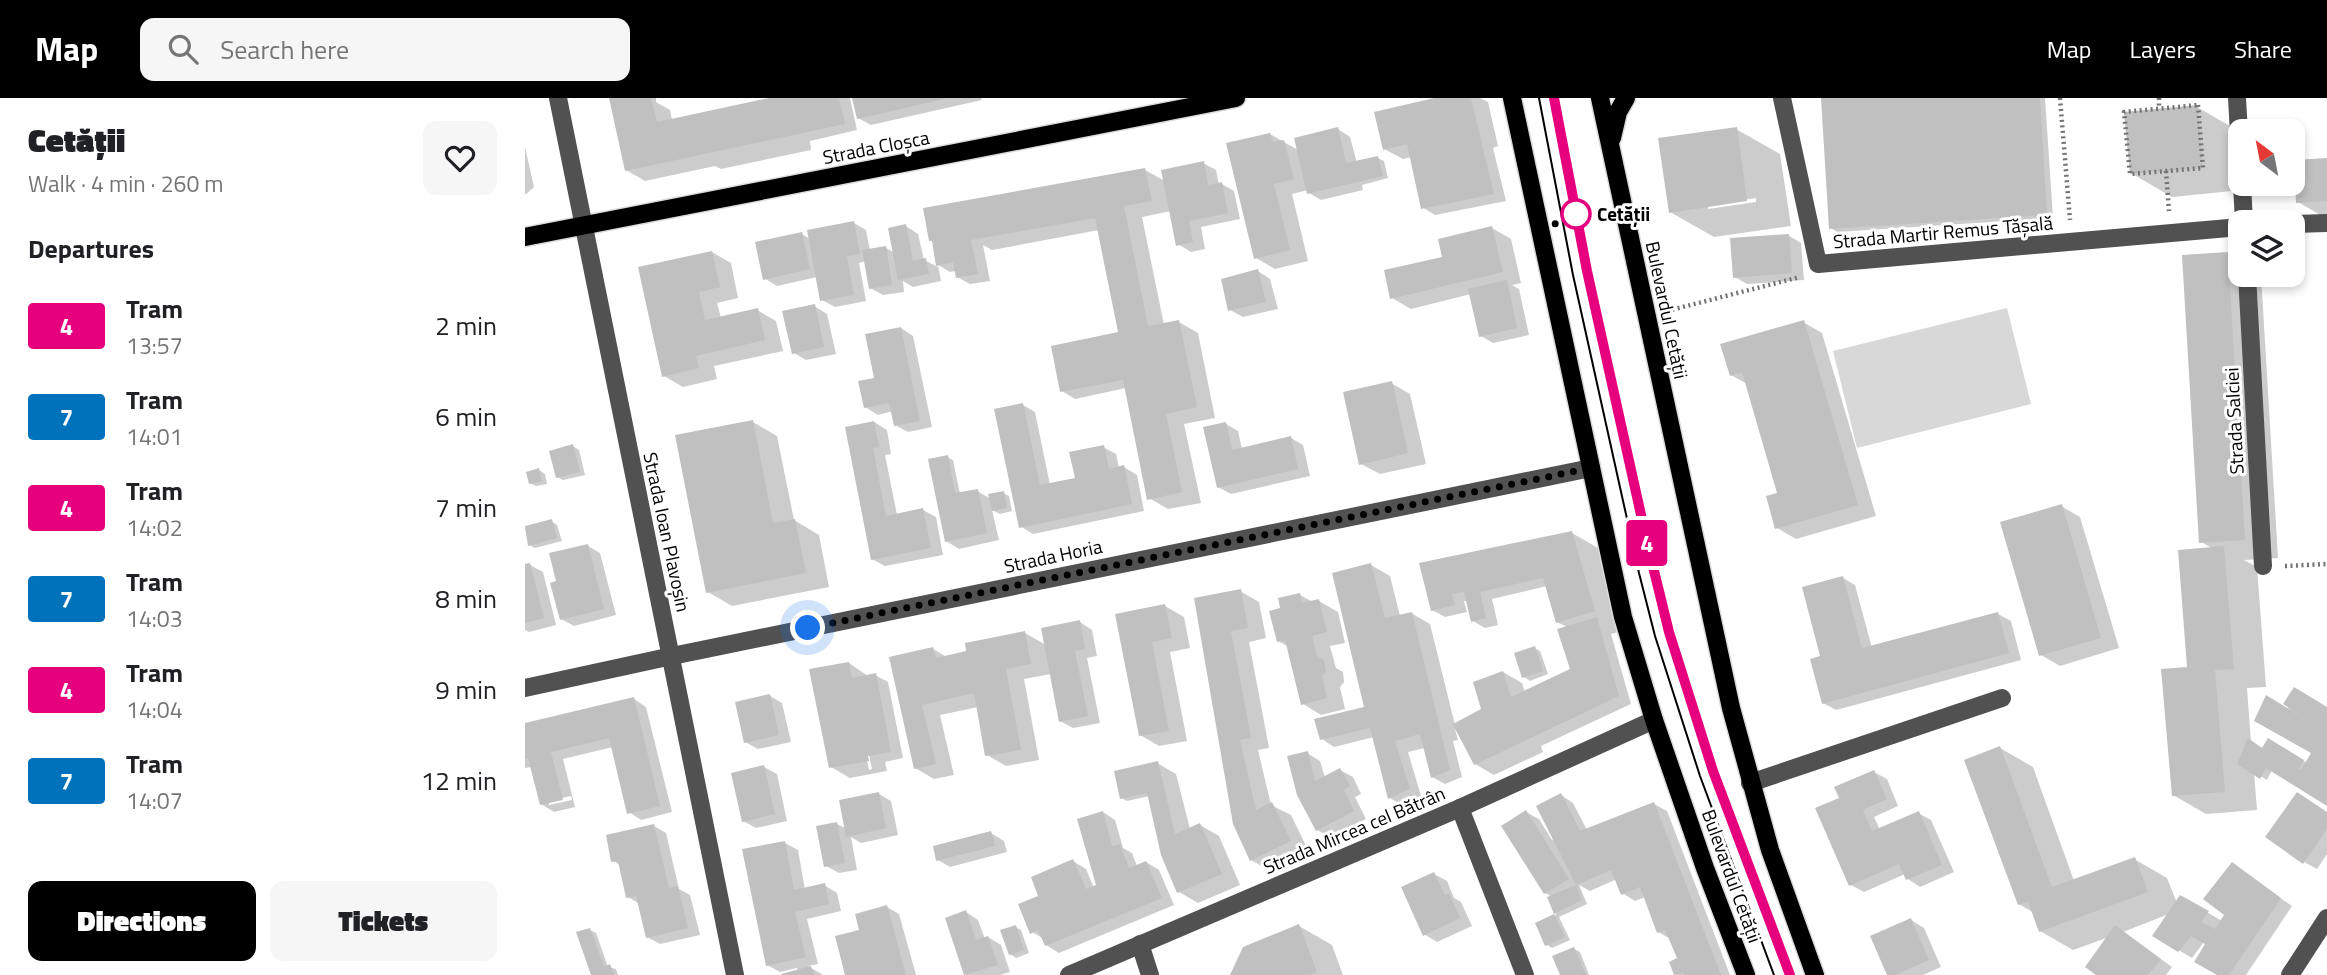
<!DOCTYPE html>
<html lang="en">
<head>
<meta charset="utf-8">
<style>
	body { margin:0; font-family:"Titillium Web",sans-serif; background:#f6f6f6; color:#202124; height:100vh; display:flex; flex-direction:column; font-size:26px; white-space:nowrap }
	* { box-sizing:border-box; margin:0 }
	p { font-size:23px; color:#757577 }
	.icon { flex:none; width:38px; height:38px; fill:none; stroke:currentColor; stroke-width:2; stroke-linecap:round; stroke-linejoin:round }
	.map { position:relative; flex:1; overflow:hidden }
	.details { display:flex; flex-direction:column; background:#fff; width:525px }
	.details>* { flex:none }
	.badge { padding:0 14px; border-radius:5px; font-size:24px; line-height:46px }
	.needle { width:46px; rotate:328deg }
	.tools { position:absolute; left:1703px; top:21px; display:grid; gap:14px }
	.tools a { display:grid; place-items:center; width:77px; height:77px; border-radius:14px; background:#fff; box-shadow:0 4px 10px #0003; font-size:35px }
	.you { position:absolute; width:35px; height:35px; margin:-18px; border:5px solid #fff; border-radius:50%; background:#1a73e8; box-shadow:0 0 0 10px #1a73e833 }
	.map>.badge { position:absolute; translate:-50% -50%; box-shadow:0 0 0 4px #fff }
	h2 { padding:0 28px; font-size:26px; line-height:63px }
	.round { display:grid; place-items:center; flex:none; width:74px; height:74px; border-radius:14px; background:#f6f6f6 }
	.overview { display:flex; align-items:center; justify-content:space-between; height:119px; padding:0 28px }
	h1 { font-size:33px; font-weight:800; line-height:52px }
	.cta { display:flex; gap:14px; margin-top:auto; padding:14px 28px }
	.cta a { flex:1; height:80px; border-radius:14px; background:#000; color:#fff; font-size:28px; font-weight:800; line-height:80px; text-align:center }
	.cta a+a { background:#f6f6f6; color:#202124 }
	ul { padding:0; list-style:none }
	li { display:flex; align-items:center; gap:21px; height:91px; padding:0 28px }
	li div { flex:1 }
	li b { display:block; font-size:26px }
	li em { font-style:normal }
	li .badge { min-width:77px; font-weight:700; text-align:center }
	header { display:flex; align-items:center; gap:42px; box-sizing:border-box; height:98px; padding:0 35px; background:#000; color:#fff }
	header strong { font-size:33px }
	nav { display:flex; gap:38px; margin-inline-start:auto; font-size:24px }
	.search { width:490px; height:63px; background:#f6f6f6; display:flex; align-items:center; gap:18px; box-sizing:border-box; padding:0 24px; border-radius:14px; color:#757577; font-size:26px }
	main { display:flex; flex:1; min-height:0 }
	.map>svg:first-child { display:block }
	.green { fill:#d8d8d8 }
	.shadow { fill:#0003; fill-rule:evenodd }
	.building { fill:#c0c0c0 }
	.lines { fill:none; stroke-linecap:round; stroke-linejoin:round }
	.major-casing { stroke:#dbdbdb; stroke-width:21 }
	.path { stroke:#737373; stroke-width:4.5; stroke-dasharray:2 3.5; stroke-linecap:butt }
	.minor { stroke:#515151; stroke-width:18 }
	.major { stroke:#000; stroke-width:18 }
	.tram { stroke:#000; stroke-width:2 }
	.line-casing { stroke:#fff; stroke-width:16 }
	.line { stroke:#e6007e; stroke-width:10 }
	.walk { stroke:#000; stroke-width:7; stroke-dasharray:0 12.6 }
	.stop-dot { fill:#fff; stroke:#e6007e; stroke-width:3.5 }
	.labels { text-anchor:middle; stroke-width:6; stroke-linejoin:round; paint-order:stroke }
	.street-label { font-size:19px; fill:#000; stroke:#fff }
	.stop-label { font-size:19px; font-weight:bold; fill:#000; stroke:#fff; text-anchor:start }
</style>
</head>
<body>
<header>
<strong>Map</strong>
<div class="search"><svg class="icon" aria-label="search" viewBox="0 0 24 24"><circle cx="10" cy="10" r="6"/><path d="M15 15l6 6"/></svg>Search here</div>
<nav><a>Map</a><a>Layers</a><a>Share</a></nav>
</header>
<main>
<section class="details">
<div class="overview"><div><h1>Cetății</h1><p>Walk · 4 min · 260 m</p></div><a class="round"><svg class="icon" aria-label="heart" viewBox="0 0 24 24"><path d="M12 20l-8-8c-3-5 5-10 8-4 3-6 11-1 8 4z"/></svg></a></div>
<h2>Departures</h2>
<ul>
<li><span class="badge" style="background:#e6007e;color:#fff">4</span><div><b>Tram</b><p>13:57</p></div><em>2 min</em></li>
<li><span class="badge" style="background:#0072bc;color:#fff">7</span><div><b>Tram</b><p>14:01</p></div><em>6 min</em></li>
<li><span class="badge" style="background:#e6007e;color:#fff">4</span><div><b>Tram</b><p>14:02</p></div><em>7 min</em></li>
<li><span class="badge" style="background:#0072bc;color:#fff">7</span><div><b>Tram</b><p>14:03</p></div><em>8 min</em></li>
<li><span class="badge" style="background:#e6007e;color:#fff">4</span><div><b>Tram</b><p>14:04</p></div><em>9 min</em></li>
<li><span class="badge" style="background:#0072bc;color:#fff">7</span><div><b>Tram</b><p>14:07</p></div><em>12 min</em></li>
</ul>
<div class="cta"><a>Directions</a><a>Tickets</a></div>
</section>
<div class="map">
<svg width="1802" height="877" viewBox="0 0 1802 877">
	<rect width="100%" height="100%" fill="#fff"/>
	<path class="green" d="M1482 210 1506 306 1332 350 1308 253Z"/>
	<g class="shadow">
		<path d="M86 0H131V4L145 12 147 22 252 0H325L332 32 285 43 286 52 196 71 190 68 120 83 101 72Z"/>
		<path d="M329 0H456L457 2 346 27 333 20Z"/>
		<path d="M916 0H955L963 4 973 48 968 50 981 103 910 117 897 109 887 59 878 61 859 51Z"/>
		<path d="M1298 0H1520L1528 120 1312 134 1306 130Z"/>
		<path d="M1672 9 1712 32 1715 86 1717 92 1647 99 1606 75Z"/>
		<path d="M813 31 825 39 832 65 853 60 859 63 863 80 837 87 838 92 796 102 784 95 783 92 767 96 783 163 750 171 731 160 745 36 773 52Z"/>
		<path d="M1211 31 1255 56 1266 128 1189 139 1145 114ZM1231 100V104L1183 111V107Z"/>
		<path d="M0 49 9 89 0 97Z"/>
		<path d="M1802 61V121L1773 104Z"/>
		<path d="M678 65 691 72 694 87 697 86 709 93 715 121 676 129 680 151 666 154 653 146 646 113 617 119 639 227 654 224 673 235 690 320 659 326 676 405 643 411 624 400 601 290 550 301 537 293 595 236 574 132 467 152 458 147 465 183 445 186 432 179 431 173 425 174 413 167 416 183 388 189 378 183 379 194 358 197 345 190 341 163 334 165 341 203 310 209 297 202 292 179 252 188 239 180 277 136 285 141 329 125 341 132 345 153 361 150 370 155 381 128 393 136 399 162 413 169 409 144 405 142 620 72 640 83Z"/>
		<path d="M967 130 986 141 996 185 987 187 994 191 1004 237 968 245 956 238 946 196 886 211 867 200 919 160Z"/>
		<path d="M1263 137 1276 145 1279 182 1222 186 1210 179Z"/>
		<path d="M187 154 206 165 213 200 192 205 196 220 232 212 251 223 258 253 189 268 192 281 158 289 139 278Z"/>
		<path d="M1703 156 1715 163V177H1736L1753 460 1719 462 1732 469 1741 589 1722 590 1726 645 1738 652 1744 642 1782 665 1788 655 1761 606 1802 610V706L1747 672 1742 682 1729 674 1732 712 1681 716 1648 697 1664 571 1688 451 1675 443Z"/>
		<path d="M733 173 745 181 753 211 718 219 705 212Z"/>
		<path d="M289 208 302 216 311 256 281 262 269 255Z"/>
		<path d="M1278 224 1297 235 1351 418 1271 441 1252 430 1254 397 1222 286 1206 277Z"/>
		<path d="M376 230 388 238 407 329 383 334 370 327 368 313 353 317 340 309Z"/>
		<path d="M866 285 885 296 901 366 855 376 836 366Z"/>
		<path d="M498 307 510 314 525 387 552 381 578 349 591 356 594 370 599 369 612 377 619 413 508 436 495 428Z"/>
		<path d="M228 324 252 338 269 422 294 437 304 489 207 508 183 494Z"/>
		<path d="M349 324 362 332 366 356 360 357 372 417 398 412 411 419 418 457 360 468 347 461 322 330Z"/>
		<path d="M701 326 713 333 717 351 766 340 778 347 785 378 706 396 693 389Z"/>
		<path d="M48 348 54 352 60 377 38 382 32 379Z"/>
		<path d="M422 359 428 362 435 396 452 393 466 401 478 395 484 398 487 413 475 416 467 412 474 442 434 451 421 443Z"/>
		<path d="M14 372 20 376 22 386 11 388 5 385Z"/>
		<path d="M1536 408 1555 419 1594 550 1535 568 1516 557Z"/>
		<path d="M26 423 32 427 37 443 10 450 4 447 0 430Z"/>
		<path d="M1047 435 1080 454 1102 532 1086 536 1106 606 1016 648 1018 654 969 677 950 666 930 631 933 642 928 643 937 679 920 686 907 679 900 650 883 654 896 698 877 707 865 700 849 639 809 649 797 641 839 610 846 467 865 478 875 518 886 515 905 526 930 627 958 611 978 574 997 585 1000 594 1047 572 1042 529 1032 524 1022 488 967 501 973 527 960 530 948 523 943 503H939L942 514 920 519 907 512 897 466Z"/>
		<path d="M63 448 75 455 91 517 49 528 36 521Z"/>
		<path d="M5 467 18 474 31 527 4 534 0 532V468Z"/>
		<path d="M1318 480 1330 487 1347 550 1473 516 1486 523 1496 562 1311 612 1298 605V559Z"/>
		<path d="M715 493 734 504 741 540 724 544 744 650 733 652 746 707 766 717 784 754 745 773 726 762 671 501Z"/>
		<path d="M775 497 788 504 794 503 813 514 820 545 805 548 811 570 818 574 819 584 815 589 820 611 796 617 778 606 764 549 753 543 757 512Z"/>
		<path d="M640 508 659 519 665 550 645 554 662 643 634 648 615 637 592 517Z"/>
		<path d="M555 524 567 532 572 558 562 560 575 625 548 630 535 623 526 576 499 581 514 662 481 668 462 657 453 609 415 617 429 677 409 681 390 670 366 561 408 551 422 559 500 535 521 547Z"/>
		<path d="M1009 550 1015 553 1023 576 1005 583 999 579Z"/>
		<path d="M324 565 343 578 350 577 363 584 378 660 360 664 362 673 325 680 306 669ZM340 653 344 657 347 671 344 672Z"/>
		<path d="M245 598 257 605 266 644 233 651 220 644Z"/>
		<path d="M109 601 121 609 147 714 116 722 104 714 88 649 38 661 50 709 29 714 16 706 7 669 0 670V627ZM46 698 47 702 24 707V703Z"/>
		<path d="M1475 650 1508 669 1549 783 1609 761 1642 780 1652 805 1656 799 1697 823 1702 817 1707 766 1767 808 1721 877H1695L1682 846 1679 844 1667 860 1630 838 1644 816 1598 834 1647 869 1641 877H1573L1584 839 1548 852 1515 833 1509 815 1494 806Z"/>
		<path d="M782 655 795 663 800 680 815 672 828 679 836 696 830 699 841 721 805 739 792 732Z"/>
		<path d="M632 665 651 676 665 731 675 727 694 738 715 787 673 805 654 794 625 698 602 703 596 700Z"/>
		<path d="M239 669 252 676 262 723 231 730 218 723Z"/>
		<path d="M1349 674 1362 681 1373 708 1349 719 1355 732 1393 715 1406 722 1429 774 1395 789 1383 781 1380 776 1339 794 1326 787 1316 701Z"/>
		<path d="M354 696 366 703 373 737 336 745 326 739 332 772 314 775 301 768 312 726 322 731Z"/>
		<path d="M1036 697 1048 705 1062 732 1129 706 1142 713 1205 877H1151L1146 865 1154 861 1146 841 1133 834 1120 799 1110 803 1097 795 1092 781 1065 793 1054 787 1062 806 1034 819 1045 842 1027 850 1022 847 1012 826 1031 817 1024 800 1027 799 1020 795 1001 714 1014 721 1027 742 1029 741Z"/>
		<path d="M578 714 590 722 598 750 607 755 612 768 621 764 634 772 649 807 534 855 521 847 519 841 507 834 516 798 548 763 561 771 569 790 574 788Z"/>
		<path d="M1802 715V756L1792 771 1779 764Z"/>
		<path d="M129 728 141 735 154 791 165 797 175 837 135 846 122 839 115 806 103 799 95 767 88 763Z"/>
		<path d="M466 735 479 743 482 754 425 769 413 762Z"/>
		<path d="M260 745 273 752 280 792 299 787 312 795 316 813 282 821 293 866 283 868 298 877H260L273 873 272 870 255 874 242 867Z"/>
		<path d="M909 776 922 783 929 800 936 804 947 828 912 844 899 836Z"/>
		<path d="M362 809 374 816 391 877H322L336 833Z"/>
		<path d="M441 814 453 822 460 841 463 839 476 847 485 874 475 877H441L422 821Z"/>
		<path d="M1386 822 1399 830 1416 869 1398 877H1363Z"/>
		<path d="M774 828 807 847 818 877H707Z"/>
		<path d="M490 829 496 832 504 855 491 860 485 856Z"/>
		<path d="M65 832 71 835 83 869 91 871 93 877H68Z"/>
		<path d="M1049 851 1055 854 1064 877H1037Z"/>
	</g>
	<g class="building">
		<path d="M84 0H126L132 24 244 0H314L320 26 100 73Z"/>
		<path d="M327 0H419V1L332 21Z"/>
		<path d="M909 0H946L969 96 896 111 882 46 858 52 849 14Z"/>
		<path d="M1296 0H1515L1522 117 1304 131Z"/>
		<path d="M1673 7 1678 70 1605 76 1599 14Z"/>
		<path d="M813 29 821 65 853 58 858 78 782 96 769 40Z"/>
		<path d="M1212 29 1222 103 1144 115 1133 40Z"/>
		<path d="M745 35 748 44 759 42 769 81 749 86 765 152 729 161 701 45Z"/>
		<path d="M1802 60V103L1771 105 1769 62Z"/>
		<path d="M679 63 683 87 697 84 703 115 664 123 668 144 651 148 636 72Z"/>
		<path d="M620 70 627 103 599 108 623 228 654 222 672 309 641 316 657 394 622 402 598 282 535 294 526 248 593 234 570 120 446 142 453 176 431 180 428 164 411 168 407 143H404L398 110Z"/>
		<path d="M329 123 335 156 322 158 329 197 295 203 282 132Z"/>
		<path d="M381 126 388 163 401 160 404 176 373 182 363 130Z"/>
		<path d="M967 128 978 174 865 201 859 172 917 159 913 141Z"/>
		<path d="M277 134 285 171 238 182 230 144Z"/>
		<path d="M1264 136 1267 175 1208 180 1205 140Z"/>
		<path d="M361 148 367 187 344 191 337 152Z"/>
		<path d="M187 153 195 189 174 194 180 222 233 210 240 242 171 258 174 270 137 279 113 169Z"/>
		<path d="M1703 154 1720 442 1674 445 1657 157Z"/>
		<path d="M733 171 741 204 703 213 696 181Z"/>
		<path d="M982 182 992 230 954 239 943 191Z"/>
		<path d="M290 206 299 249 267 256 257 213Z"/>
		<path d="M1279 222 1333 407 1250 431 1241 398 1252 395 1217 274 1205 278 1195 246Z"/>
		<path d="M376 229 395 323 369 328 364 305 339 310 333 283 349 280 340 236Z"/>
		<path d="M867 283 883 355 834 367 818 294Z"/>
		<path d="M498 305 515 387 550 380 544 354 579 347 584 371 599 367 607 406 494 430 469 311Z"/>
		<path d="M228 322 248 425 270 421 281 475 181 495 150 337Z"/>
		<path d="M349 323 354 349 348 350 361 418 398 410 406 450 346 462 320 329Z"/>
		<path d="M701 324 707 352 766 338 773 371 692 390 678 329Z"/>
		<path d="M48 346 55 374 31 380 24 353Z"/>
		<path d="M423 357 430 395 453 391 462 435 420 444 403 361Z"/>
		<path d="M14 370 17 383 4 386 1 374Z"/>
		<path d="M479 393 482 410 467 413 463 396Z"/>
		<path d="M1537 406 1576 540 1514 558 1475 424Z"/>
		<path d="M27 421 32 440 3 448 0 428Z"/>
		<path d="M1047 433 1070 513 1031 525 1018 480 955 494 961 520 946 524 939 494 927 496 930 507 906 513 894 465Z"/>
		<path d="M63 446 79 511 35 522 25 485 31 483 24 455Z"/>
		<path d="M1699 448 1709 571 1690 572 1700 694 1647 698 1636 571 1662 569 1653 452Z"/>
		<path d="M5 465 19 520 0 525V466Z"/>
		<path d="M846 465 860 520 887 514 925 672 906 680 895 636 870 643 885 691 863 701 845 630 795 642 789 621 839 609 807 475Z"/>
		<path d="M1318 478 1337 550 1473 514 1484 555 1297 606 1285 561 1295 558 1277 489Z"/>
		<path d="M716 491 723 530 706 533 726 640 715 642 731 712 747 704 766 743 725 763 708 726 669 500Z"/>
		<path d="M775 495 777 505 794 501 802 534 787 538 792 558 799 562 801 573 797 578 802 600 776 607 760 542 752 544 744 513 755 510 753 500Z"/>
		<path d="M640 506 647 540 627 544 644 633 614 638 590 516Z"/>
		<path d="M1072 519 1094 598 949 667 928 626 956 611 948 584 978 573 986 599 1045 571 1032 531Z"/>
		<path d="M555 522 560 551 550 553 563 618 534 624 516 530Z"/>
		<path d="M500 533 506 566 481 571 496 652 460 658 449 595 397 607 411 666 389 671 364 559 408 549 411 560 441 553 440 545Z"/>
		<path d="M1010 548 1018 573 997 580 989 555Z"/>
		<path d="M324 564 327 580 351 575 366 654 343 658 344 663 304 670 284 571Z"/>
		<path d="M1769 589 1802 609V708L1741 670 1735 681 1712 666 1723 640 1737 650 1743 640 1779 662 1774 671 1776 672 1786 655 1729 623 1741 597 1785 624 1758 606Z"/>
		<path d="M245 596 254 637 219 645 210 604Z"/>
		<path d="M109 599 135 708 102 716 84 640 26 654 38 702 15 707 3 660 0 661V625Z"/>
		<path d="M1475 648 1527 789 1610 759 1623 794 1514 834 1503 804 1493 807 1439 662Z"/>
		<path d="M783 653 790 683 815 670 825 688 819 692 829 713 791 733 772 697 762 658Z"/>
		<path d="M633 663 650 736 675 725 697 776 652 795 636 757 622 695 595 701 589 673Z"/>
		<path d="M239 667 250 716 217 724 206 675Z"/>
		<path d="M1349 672 1362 701 1338 712 1347 733 1394 713 1417 767 1381 782 1374 766 1324 788 1290 710 1314 700 1309 689Z"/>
		<path d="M354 694 361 730 321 739 314 702Z"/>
		<path d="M1772 694 1802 714V731L1778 766 1740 739Z"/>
		<path d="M1036 695 1055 733 1129 704 1196 877H1159L1158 875 1149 877 1144 864 1152 860 1140 832 1132 835 1115 789 1096 797 1086 772 1051 787 1011 708Z"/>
		<path d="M1001 712 1044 781 1019 796 976 728Z"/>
		<path d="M578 713 587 748 595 746 604 770 621 763 637 800 520 848 513 832 505 836 493 806 513 798 506 779 548 761 561 791 571 787 552 721Z"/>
		<path d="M312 724 320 765 299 769 291 728Z"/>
		<path d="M129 726 144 790 153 788 163 830 121 840 111 798 101 800 93 763 86 764 81 737Z"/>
		<path d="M466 733 470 748 411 763 408 748Z"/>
		<path d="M260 743 269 792 300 785 304 806 270 814 281 859 241 868 217 751Z"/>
		<path d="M1707 764 1756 800 1704 877H1692L1669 864 1680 846 1666 838 1653 854 1627 838 1655 797 1684 813 1676 824 1690 831 1699 817 1678 801Z"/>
		<path d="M909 774 920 797 924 795 935 820 898 838 876 789Z"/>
		<path d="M1051 787 1057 802 1029 816 1022 799Z"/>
		<path d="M362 807 381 877H320L310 838 334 832 330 816Z"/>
		<path d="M441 812 451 842 463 838 473 867 439 877 420 820Z"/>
		<path d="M1029 816 1040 839 1020 848 1010 825Z"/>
		<path d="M1386 820 1404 862 1370 877H1362L1345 838Z"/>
		<path d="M774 826 792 874 784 877H705L718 849Z"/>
		<path d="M491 827 499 852 484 857 475 832Z"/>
		<path d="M1590 827 1636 861 1623 877H1571L1560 869Z"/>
		<path d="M65 830 79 869 85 866 89 877H66L51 834Z"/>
		<path d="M1049 849 1061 877H1035L1027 858Z"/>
		<path d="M286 868 289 877H257L256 876Z"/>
	</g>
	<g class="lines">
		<defs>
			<g id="major">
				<path d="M987 0 1098 519 1129 622 1180 770 1221 877"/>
				<path d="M1075 0 1206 610 1245 752 1290 877"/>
				<path d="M1087 40 1093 14 1101 0"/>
				<path d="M0 139 711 0"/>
			</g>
		</defs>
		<use href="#major" class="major-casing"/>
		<g class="path">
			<path d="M1535 0 1545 122"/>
			<path d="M1634 0V11"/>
			<path d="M1673 7 1678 70 1605 76 1599 14Z"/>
			<path d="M1641 73 1644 113"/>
			<path d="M1142 213 1275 179"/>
			<path d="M1760 468 1802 466"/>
		</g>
		<g class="minor">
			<path d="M33 0 210 877"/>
			<path d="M1257 0 1293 166 1715 129"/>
			<path d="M1712 0 1715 53"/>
			<path d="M1717 86 1719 124"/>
			<path d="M1768 126 1802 125"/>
			<path d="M1722 177 1738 468"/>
			<path d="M0 590 147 558 1066 370"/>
			<path d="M1225 685 1477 600"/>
			<path d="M935 710 1000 877"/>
			<path d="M615 846 625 877"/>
			<path d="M544 877 935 710 1129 622"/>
			<path d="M1765 877 1802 820"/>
		</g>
		<use href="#major" class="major"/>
		<g class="tram">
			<path d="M1014 0 1048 177 1114 475 1130 538 1175 678 1249 877"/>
			<path d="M1029 0 1062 173 1122 444 1144 534 1188 673 1265 877"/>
		</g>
	</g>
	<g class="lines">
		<defs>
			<path id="line" d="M1029 0 1062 173 1122 444 1144 534 1188 673 1265 877"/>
		</defs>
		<use href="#line" class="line-casing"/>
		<use href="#line" class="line"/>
		<path class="walk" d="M283 530 1066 370 1015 133 1051 116"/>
	</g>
	<circle class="stop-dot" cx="1051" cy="116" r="14"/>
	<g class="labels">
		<g class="street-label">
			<text transform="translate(351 49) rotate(-11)" y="7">Strada Cloșca</text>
			<text transform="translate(1418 134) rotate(-5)" y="7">Strada Martir Remus Tășală</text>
			<text transform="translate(1142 212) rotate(78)" y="7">Bulevardul Cetății</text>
			<text transform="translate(1709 323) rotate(-93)" y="7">Strada Salciei</text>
			<text transform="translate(142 434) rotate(78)" y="7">Strada Ioan Plavoșin</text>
			<text transform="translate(528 458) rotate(-12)" y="7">Strada Horia</text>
			<text transform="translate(829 732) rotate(-23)" y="7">Strada Mircea cel Bătrân</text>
			<text transform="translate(1207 778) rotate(70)" y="7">Bulevardul Cetății</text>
		</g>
		<g class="stop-label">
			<text x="1072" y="123">Cetății</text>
		</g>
	</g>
</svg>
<div class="tools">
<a><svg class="needle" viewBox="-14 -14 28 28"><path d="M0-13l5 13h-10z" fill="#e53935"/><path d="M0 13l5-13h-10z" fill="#757577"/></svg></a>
<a><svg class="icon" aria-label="layers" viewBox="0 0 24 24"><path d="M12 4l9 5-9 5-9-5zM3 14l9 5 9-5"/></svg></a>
</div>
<div class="you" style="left:283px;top:530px"></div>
<b class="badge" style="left:1122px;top:445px;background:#e6007e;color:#fff">4</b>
</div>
</main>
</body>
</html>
